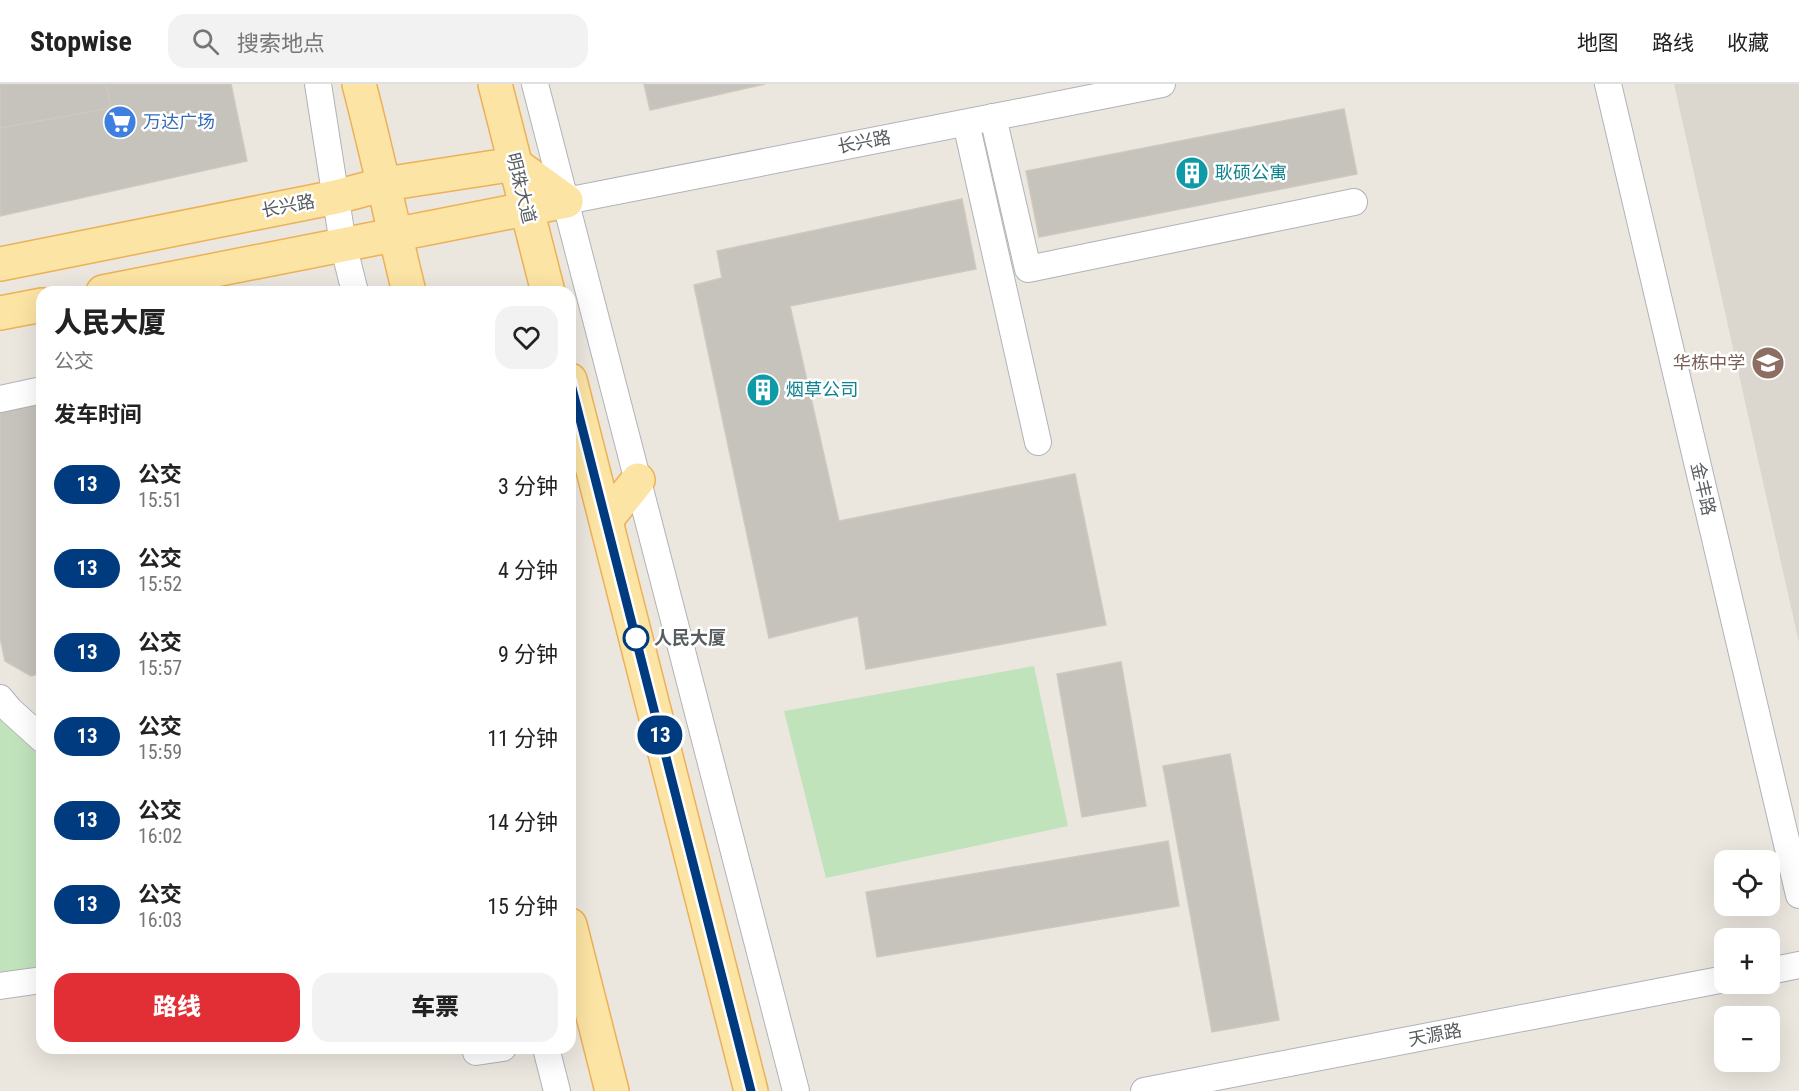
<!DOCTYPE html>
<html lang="zh">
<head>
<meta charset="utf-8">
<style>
	body { margin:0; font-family:"Roboto Condensed","Noto Sans SC",sans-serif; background:#f2f2f2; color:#222; height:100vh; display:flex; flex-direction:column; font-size:22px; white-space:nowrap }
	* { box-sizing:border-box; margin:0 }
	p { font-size:20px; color:#767676 }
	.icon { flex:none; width:33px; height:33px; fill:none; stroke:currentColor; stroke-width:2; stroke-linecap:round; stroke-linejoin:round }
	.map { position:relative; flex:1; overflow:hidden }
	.sheet { position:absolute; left:36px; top:202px; width:540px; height:768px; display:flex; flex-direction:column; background:#fff; border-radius:18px; box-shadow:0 6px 24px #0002 }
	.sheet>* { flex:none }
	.badge { padding:0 12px; border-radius:20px; font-size:21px; line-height:39px }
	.tools { position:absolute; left:1714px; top:766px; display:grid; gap:12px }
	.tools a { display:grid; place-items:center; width:66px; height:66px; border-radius:12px; background:#fff; box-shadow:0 6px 24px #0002; font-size:30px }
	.map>.badge { position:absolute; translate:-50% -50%; box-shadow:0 0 0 3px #fff }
	h2 { padding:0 18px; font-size:22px; line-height:54px }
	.round { display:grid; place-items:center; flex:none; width:63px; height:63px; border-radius:18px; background:#f2f2f2 }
	.head { display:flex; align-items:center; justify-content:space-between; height:102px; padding:0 18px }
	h1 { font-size:28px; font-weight:800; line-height:45px }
	.action { display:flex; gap:12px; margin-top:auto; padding:12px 18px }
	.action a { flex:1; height:69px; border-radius:18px; background:#e22e35; color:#fff; font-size:24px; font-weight:800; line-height:69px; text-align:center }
	.action a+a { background:#f2f2f2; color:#222 }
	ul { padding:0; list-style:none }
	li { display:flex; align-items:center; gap:18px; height:84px; padding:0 18px }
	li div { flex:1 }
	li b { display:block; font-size:22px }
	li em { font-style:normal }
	li .badge { min-width:66px; font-weight:700; text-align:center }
	header { display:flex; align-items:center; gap:36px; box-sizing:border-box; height:84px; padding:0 30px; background:#fff; border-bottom:2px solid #e0e0e0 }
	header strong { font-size:28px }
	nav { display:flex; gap:33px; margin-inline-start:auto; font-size:21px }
	.search { width:420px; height:54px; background:#f2f2f2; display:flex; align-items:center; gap:15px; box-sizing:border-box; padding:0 21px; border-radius:18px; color:#767676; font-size:22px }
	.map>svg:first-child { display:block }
	.education { fill:#dbd6ce }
	.green { fill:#c0e3bc }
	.building { fill:#c6c2bc; stroke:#cfc8be; stroke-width:1.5 }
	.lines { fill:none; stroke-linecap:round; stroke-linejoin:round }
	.minor-casing { stroke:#b0b3b7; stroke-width:28 }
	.major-casing { stroke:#ecb158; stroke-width:36 }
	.minor { stroke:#fff; stroke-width:26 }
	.major { stroke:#fce4a4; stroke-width:33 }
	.line-casing { stroke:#fff; stroke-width:14 }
	.line { stroke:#003b80; stroke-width:9 }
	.stop-dot { fill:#fff; stroke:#003b80; stroke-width:3 }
	.labels { text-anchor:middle; stroke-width:5; stroke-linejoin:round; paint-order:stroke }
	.shop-label { font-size:18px; fill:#366cbe; stroke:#fff; text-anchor:start }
	.street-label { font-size:18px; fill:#585d60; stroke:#fff }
	.culture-label { font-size:18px; fill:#0d838f; stroke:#fff; text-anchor:start }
	.education-label { font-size:18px; fill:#785e54; stroke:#fff; text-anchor:end }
	.stop-label { font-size:18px; font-weight:bold; fill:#585d60; stroke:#fff; text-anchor:start }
</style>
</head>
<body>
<header>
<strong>Stopwise</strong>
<div class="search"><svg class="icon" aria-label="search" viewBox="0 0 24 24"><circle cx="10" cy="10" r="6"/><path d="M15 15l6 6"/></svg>搜索地点</div>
<nav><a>地图</a><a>路线</a><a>收藏</a></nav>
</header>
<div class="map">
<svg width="1799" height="1007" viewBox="0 0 1799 1007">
	<rect width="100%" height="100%" fill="#ebe7df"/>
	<path class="education" d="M1674 0H1799V559Z"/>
	<g class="green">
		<path d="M1034 582 1068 742 826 794 784 627Z"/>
		<path d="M0 624 39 663 42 685V892L0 895Z"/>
	</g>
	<g class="building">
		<path d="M0 0H231L247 77 0 132Z"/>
		<path d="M0 0H106L111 24 0 44Z"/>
		<path d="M644 0H765L650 26Z"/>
		<path d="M1344 25 1357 90 1039 153 1026 87Z"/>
		<path d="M962 115 976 185 790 222 839 437 1075 390 1106 541 866 585 858 532 769 554 694 201 722 194 717 167Z"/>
		<path d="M42 318V589L31 592 5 577 0 553V325Z"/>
		<path d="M1121 578 1146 722 1082 733 1057 590Z"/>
		<path d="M1230 670 1279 936 1212 948 1163 682Z"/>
		<path d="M1168 757 1179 822 877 873 866 808Z"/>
	</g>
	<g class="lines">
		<defs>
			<g id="minor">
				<path d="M318 0 343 160 355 208"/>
				<path d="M535 0 796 1007"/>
				<path d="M1608 0 1799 811"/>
				<path d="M993 33 1028 185 1354 118"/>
				<path d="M966 39 1038 358"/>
				<path d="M566 117 1162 0"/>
				<path d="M0 315 42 306"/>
				<path d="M0 614 10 626 42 655"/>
				<path d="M1770 887 1799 881"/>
				<path d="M0 902 42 896"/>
				<path d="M546 964 557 1007"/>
				<path d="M476 968 503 964"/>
				<path d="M1144 1007 1725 895"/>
			</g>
			<g id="major">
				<path d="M359 0C377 69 392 139 409 208"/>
				<path d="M495 0 548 208"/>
				<path d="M0 180 336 113 385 100 515 80 566 117"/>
				<path d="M103 208 566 117"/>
				<path d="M0 229 42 221"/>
				<path d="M570 296 751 1007"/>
				<path d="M606 436 638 396"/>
				<path d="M570 841 612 1007"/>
			</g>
		</defs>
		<use href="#minor" class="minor-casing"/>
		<use href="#major" class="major-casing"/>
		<use href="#minor" class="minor"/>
		<use href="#major" class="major"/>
	</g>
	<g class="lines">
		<defs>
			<path id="line" d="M570 296 751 1007"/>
		</defs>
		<use href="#line" class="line-casing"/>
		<use href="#line" class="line"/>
	</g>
	<defs>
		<symbol id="supermarket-disc" viewBox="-11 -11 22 22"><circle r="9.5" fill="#3f7fe0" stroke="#fff"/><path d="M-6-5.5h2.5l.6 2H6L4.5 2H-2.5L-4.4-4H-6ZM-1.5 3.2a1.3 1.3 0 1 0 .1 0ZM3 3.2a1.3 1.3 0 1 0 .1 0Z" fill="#fff"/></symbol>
		<symbol id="building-disc" viewBox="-11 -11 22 22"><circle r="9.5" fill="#0f9aa8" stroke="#fff"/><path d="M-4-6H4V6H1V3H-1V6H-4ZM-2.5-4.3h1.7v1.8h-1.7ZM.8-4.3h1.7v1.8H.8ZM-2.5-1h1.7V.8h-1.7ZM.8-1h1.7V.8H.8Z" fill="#fff"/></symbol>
		<symbol id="school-disc" viewBox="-11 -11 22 22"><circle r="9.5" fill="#8d6e63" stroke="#fff"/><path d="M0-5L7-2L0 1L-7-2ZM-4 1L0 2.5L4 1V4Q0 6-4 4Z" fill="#fff"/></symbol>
	</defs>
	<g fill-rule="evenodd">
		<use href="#supermarket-disc" x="101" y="19" width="38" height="38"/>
		<use href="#building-disc" x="1173" y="70" width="38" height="38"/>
		<use href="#school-disc" x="1749" y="260" width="38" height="38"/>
		<use href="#building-disc" x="744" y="287" width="38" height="38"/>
	</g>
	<circle class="stop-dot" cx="636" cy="554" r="12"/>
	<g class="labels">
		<g class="shop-label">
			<text x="143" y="44">万达广场</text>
		</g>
		<g class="street-label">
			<text transform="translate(864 58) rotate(-11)" y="6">长兴路</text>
			<text transform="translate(521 104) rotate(76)" y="6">明珠大道</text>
			<text transform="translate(288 122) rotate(-11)" y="6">长兴路</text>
			<text transform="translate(1703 405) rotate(77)" y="6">金丰路</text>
			<text transform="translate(1435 951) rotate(-11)" y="6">天源路</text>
		</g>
		<g class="culture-label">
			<text x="1215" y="95">耿硕公寓</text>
			<text x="786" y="312">烟草公司</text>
		</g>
		<g class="education-label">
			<text x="1745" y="285">华栋中学</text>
		</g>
		<g class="stop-label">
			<text x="654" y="560">人民大厦</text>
		</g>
	</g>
</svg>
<div class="tools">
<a><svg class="icon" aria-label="locate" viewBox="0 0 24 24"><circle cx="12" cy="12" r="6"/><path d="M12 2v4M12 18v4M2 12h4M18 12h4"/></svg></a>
<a>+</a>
<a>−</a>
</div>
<b class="badge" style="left:660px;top:651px;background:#003b80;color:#fff">13</b>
<section class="sheet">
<div class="head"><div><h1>人民大厦</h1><p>公交</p></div><a class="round"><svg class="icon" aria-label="heart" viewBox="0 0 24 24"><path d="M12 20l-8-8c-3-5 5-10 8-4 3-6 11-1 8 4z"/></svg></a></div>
<h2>发车时间</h2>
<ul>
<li><span class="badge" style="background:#003b80;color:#fff">13</span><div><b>公交</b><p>15:51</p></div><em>3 分钟</em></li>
<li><span class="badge" style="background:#003b80;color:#fff">13</span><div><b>公交</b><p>15:52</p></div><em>4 分钟</em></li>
<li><span class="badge" style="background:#003b80;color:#fff">13</span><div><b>公交</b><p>15:57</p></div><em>9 分钟</em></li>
<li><span class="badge" style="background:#003b80;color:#fff">13</span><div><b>公交</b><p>15:59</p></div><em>11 分钟</em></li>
<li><span class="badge" style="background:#003b80;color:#fff">13</span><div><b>公交</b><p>16:02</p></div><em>14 分钟</em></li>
<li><span class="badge" style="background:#003b80;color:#fff">13</span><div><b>公交</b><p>16:03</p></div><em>15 分钟</em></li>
</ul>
<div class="action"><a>路线</a><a>车票</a></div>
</section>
</div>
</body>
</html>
